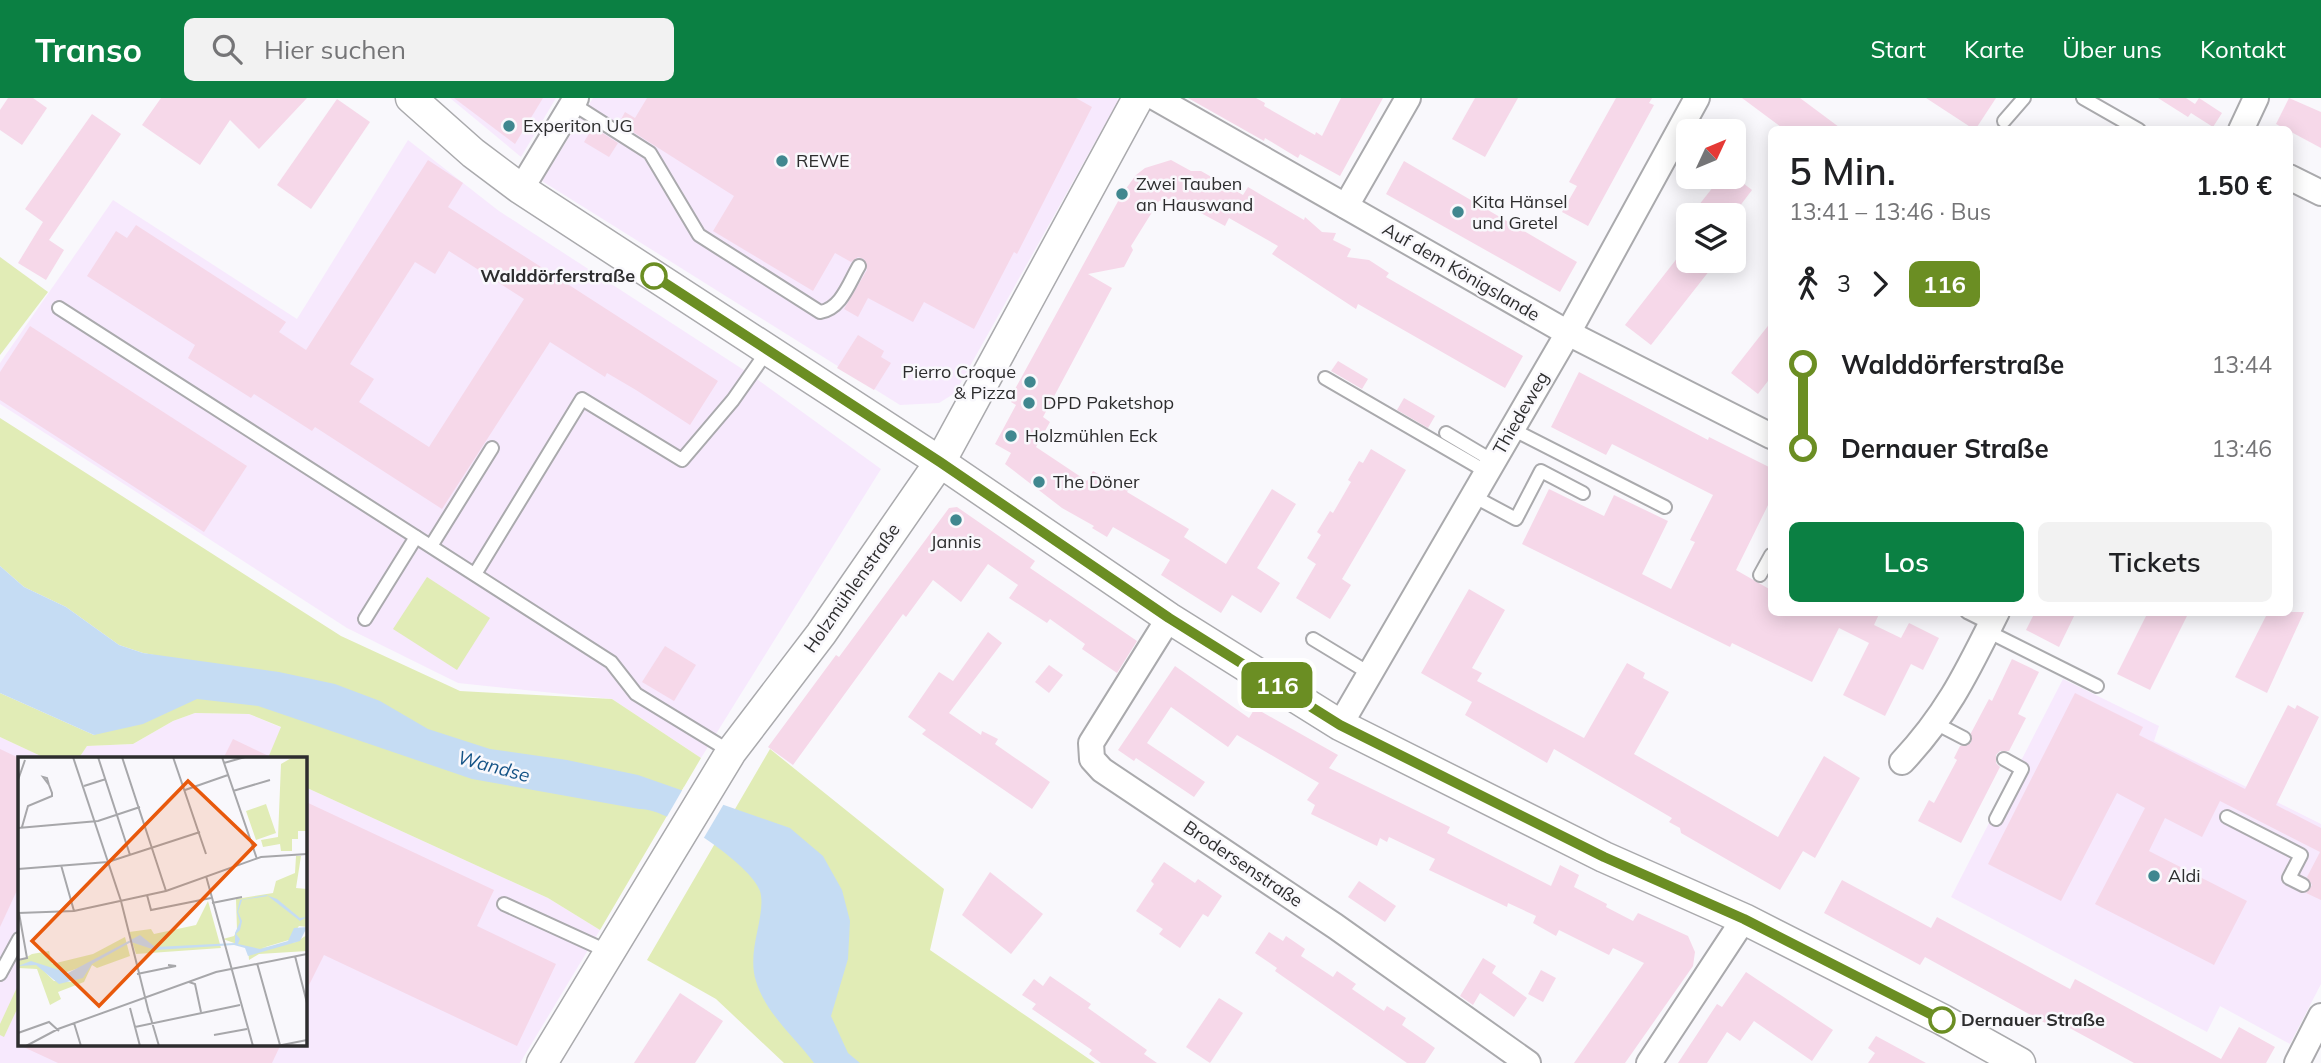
<!DOCTYPE html>
<html lang="de">
<head>
<meta charset="utf-8">
<style>
	body { margin:0; font-family:Mulish,sans-serif; background:#f2f2f2; color:#202124; height:100vh; display:flex; flex-direction:column; font-size:26px; white-space:nowrap }
	* { box-sizing:border-box; margin:0 }
	p { font-size:23px; color:#757577 }
	.icon { flex:none; width:38px; height:38px; fill:none; stroke:currentColor; stroke-width:2; stroke-linecap:round; stroke-linejoin:round }
	.map { position:relative; flex:1; overflow:hidden }
	.side { position:absolute; left:1768px; top:28px; width:525px; height:490px; display:flex; flex-direction:column; background:#fff; border-radius:10px; box-shadow:0 4px 18px #0003 }
	.side>* { flex:none }
	.badge { padding:0 14px; border-radius:10px; font-size:24px; line-height:46px }
	.needle { width:46px; rotate:46deg }
	.tools { position:absolute; left:1676px; top:21px; display:grid; gap:14px }
	.tools a { display:grid; place-items:center; width:70px; height:70px; border-radius:10px; background:#fff; box-shadow:0 4px 18px #0003; font-size:35px }
	.map>.badge { position:absolute; translate:-50% -50%; box-shadow:0 0 0 4px #fff }
	.legs { display:flex; align-items:center; gap:10px; height:77px; padding:0 21px; font-size:23px }
	.legs p { margin-inline-start:auto }
	.headline { display:flex; align-items:center; justify-content:space-between; height:119px; padding:0 21px }
	h1 { font-size:38px; font-weight:600; line-height:52px }
	.button { display:flex; gap:14px; margin-top:auto; padding:14px 21px }
	.button a { flex:1; height:80px; border-radius:10px; background:#0b8043; color:#fff; font-size:28px; font-weight:600; line-height:80px; text-align:center }
	.button a+a { background:#f2f2f2; color:#202124 }
	ul { padding:0 21px; list-style:none }
	li { display:flex; align-items:center; gap:24px; height:84px; font-size:26px }
	li i { display:grid; place-items:center; width:10px; height:100%; margin:0 9px; background:currentColor }
	li i::after { content:''; width:18px; height:18px; margin:-9px; border:5px solid; border-radius:50%; background:#fff }
	li p { margin-inline-start:auto }
	li:first-child i { background:linear-gradient(#0000 50%,currentColor 0) }
	li:last-child i { background:linear-gradient(currentColor 50%,#0000 0) }
	header { display:flex; align-items:center; gap:42px; box-sizing:border-box; height:98px; padding:0 35px; background:#0b8043; color:#fff }
	header strong { font-size:33px }
	nav { display:flex; gap:38px; margin-inline-start:auto; font-size:24px }
	.search { width:490px; height:63px; background:#f2f2f2; display:flex; align-items:center; gap:18px; box-sizing:border-box; padding:0 24px; border-radius:10px; color:#757577; font-size:26px }
	.map>svg:first-child { display:block }
	.commercial { fill:#f7e9fd }
	.green { fill:#e1ecb6 }
	.water { fill:#c5dcf3 }
	.pier { fill:#f9f8fc }
	.building { fill:#f6d8e9; fill-rule:evenodd }
	.lines { fill:none; stroke-linecap:round; stroke-linejoin:round }
	.service-casing { stroke:#aaaaad; stroke-width:16 }
	.minor-casing { stroke:#aaaaad; stroke-width:28 }
	.tertiary-casing { stroke:#aaaaad; stroke-width:33 }
	.service { stroke:#fff; stroke-width:12 }
	.minor { stroke:#fff; stroke-width:24 }
	.tertiary { stroke:#fff; stroke-width:30 }
	.line-1-casing { stroke:#fff; stroke-width:16 }
	.line-1 { stroke:#6b8e23; stroke-width:10 }
	.poi-dot { fill:#40878f; stroke:#f9f8fc; stroke-width:2.5 }
	.stop-1-dot { fill:#fff; stroke:#6b8e23; stroke-width:3.5 }
	.labels { text-anchor:middle; stroke-width:5; stroke-linejoin:round; paint-order:stroke }
	.poi-label { font-size:18px; fill:#2d2d2e; stroke:#f9f8fc; text-anchor:start }
	.street-label { font-size:18px; fill:#2d2d2e; stroke:#f9f8fc }
	.stop-label { font-size:18px; font-weight:bold; fill:#2d2d2e; stroke:#f9f8fc; text-anchor:end }
	.water-label { font-size:19px; font-style:italic; fill:#155386; stroke:#f9f8fc }
	.inset-road { fill:none; stroke:#a7a7aa; stroke-width:2 }
	.view { fill:#e8590c; fill-opacity:0.15; stroke:#e8590c; stroke-width:3.5 }
	.inset-edge { fill:none; stroke:#2d2d2e; stroke-width:3.5 }
</style>
</head>
<body>
<header>
<strong>Transo</strong>
<div class="search"><svg class="icon" aria-label="search" viewBox="0 0 24 24"><circle cx="10" cy="10" r="6"/><path d="M15 15l6 6"/></svg>Hier suchen</div>
<nav><a>Start</a><a>Karte</a><a>Über uns</a><a>Kontakt</a></nav>
</header>
<div class="map">
<svg width="2321" height="965" viewBox="0 0 2321 965">
	<rect width="100%" height="100%" fill="#f9f8fc"/>
	<g class="commercial">
		<path d="M450 0H556L521 59Z"/>
		<path d="M593 0H1117L1118 3 955 295 939 305 900 307 542 83Z"/>
		<path d="M408 42 499 113 750 276 881 371 701 660 612 601 458 585 347 530 0 306V265L113 102 297 221Z"/>
		<path d="M2063 581 2159 628 2154 643 2321 726V886L2290 946 2220 908 2207 934 1951 799Z"/>
		<path d="M195 615 249 616 282 630 268 660H79L87 648 133 646 173 623Z"/>
		<path d="M0 639 45 660H19V946H304L305 689 548 800 600 832 520 965H0Z"/>
	</g>
	<g class="green">
		<path d="M0 159 48 194 0 257Z"/>
		<path d="M0 320 341 538 460 593 612 601 701 660 600 832 548 800 305 689 304 660H268L281 629 249 616 195 615 173 623 133 646 87 648 79 660H45L0 639V595L94 637 197 565 143 555 119 547 66 509 24 489 0 468Z"/>
		<path d="M427 479 490 520 457 572 393 531Z"/>
		<path d="M770 651 944 791 930 852 1095 965H784L716 901 647 862Z"/>
		<path d="M19 885V907L4 939 0 937V926Z"/>
	</g>
	<path class="water" d="M0 468 24 489 66 509 119 547 143 555 279 574 335 586 380 603 428 631 490 651 567 662 638 677 790 730 823 758 842 792 850 823 848 861 831 918 848 955 860 965H814C794 938 766 916 756 883 746 852 767 817 760 793 752 767 665 708 639 711L472 681 258 608 197 601 143 626 94 637 0 595Z"/>
	<path class="pier" d="M684 689 725 704 702 743 665 722Z"/>
	<g class="building">
		<path d="M8 0H33L47 10 22 47 0 32V12Z"/>
		<path d="M161 0H307L259 51 230 22 200 67 142 27Z"/>
		<path d="M454 0H543L515 46Z"/>
		<path d="M647 0H1076L1092 9 1017 156 1014 154 974 231 924 204 913 224 868 200 858 219 844 211 867 172 864 161 858 159 851 164 835 155 813 193 713 133 734 98 619 25 625 14 635 20Z"/>
		<path d="M1188 0H1256L1265 5 1264 8 1315 37 1316 34 1322 38 1341 0H1383L1340 78 1300 56 1298 60 1265 40 1264 43Z"/>
		<path d="M1475 0H1518L1485 59 1452 41Z"/>
		<path d="M1616 0H1652L1649 5 1654 7 1588 128 1562 114 1577 88 1569 84Z"/>
		<path d="M1742 0H1800L1843 32H1785Z"/>
		<path d="M1926 0H1996L1975 32Z"/>
		<path d="M2158 0H2186L2195 6 2199 0 2222 15 2213 29 2191 15 2188 19Z"/>
		<path d="M2289 0 2321 14V50L2276 26Z"/>
		<path d="M337 1 370 24 311 111 277 87Z"/>
		<path d="M92 16 121 36 49 142 64 152 46 182 18 165 43 124 25 111Z"/>
		<path d="M593 29 618 45 609 59 584 44Z"/>
		<path d="M428 62 463 85 448 109 718 283 690 327 636 292 607 275 605 279 550 244 442 411 315 329 312 333 254 296 251 300 188 260 195 247 87 178 116 133 127 140 136 127 286 224 279 234 306 252ZM449 153 524 201 429 349 359 304 374 281 350 266 415 164 435 176Z"/>
		<path d="M1171 62 1191 73H1201L1243 97 1248 89 1304 122 1305 119 1322 134 1336 135 1333 142 1351 151 1347 159 1369 162 1389 175 1386 179 1523 258 1505 290 1358 206 1356 211 1272 156 1278 148 1229 120 1225 128 1173 100 1159 103 1131 148 1133 152 1124 169 1088 176 1112 190 1043 319 1050 324 1036 349 1087 383 1093 373 1105 380 1108 376 1130 389 1127 394 1189 431 1184 439 1226 466 1272 391 1296 406 1257 470 1280 485 1261 515 1232 497 1221 515 1202 503 1161 477 1170 462 1113 429 1107 439 1092 430 1094 428 1062 410 1005 366 1011 355 995 346 1016 307 1011 304 1017 292 1015 291 1122 96 1136 77 1145 70Z"/>
		<path d="M1404 63 1577 164 1560 194 1386 96Z"/>
		<path d="M1721 79H1735L1752 92 1733 117H1691Z"/>
		<path d="M1689 145V163H1717L1651 247 1625 227Z"/>
		<path d="M1771 224V279L1758 296 1731 275Z"/>
		<path d="M30 228 247 368 204 434 0 302V274Z"/>
		<path d="M858 237 884 253 881 259 891 265 874 292 837 270Z"/>
		<path d="M1338 263 1368 281 1362 291 1331 273Z"/>
		<path d="M1579 274 1708 342 1709 339 1771 370V401L1736 472 1771 492V514H1880L1874 527 1901 540 1909 525 1939 540 1923 572 1911 566 1885 618 1843 597 1869 545 1839 530 1812 584 1732 545 1730 549 1522 446 1549 391 1604 418 1614 397 1668 423 1642 476 1671 491 1695 444 1690 442 1713 397 1612 346 1606 357 1551 329Z"/>
		<path d="M1404 300 1435 318 1428 330 1397 312Z"/>
		<path d="M1371 351 1406 372 1342 481 1351 487 1330 521 1296 500 1316 466 1307 460 1321 437 1317 434 1330 413 1333 415 1351 384 1348 382 1359 363 1363 365Z"/>
		<path d="M957 409 1035 463 1030 470 1137 543 1117 575 1082 551 1085 546 1050 521 1047 525 1009 500 1018 487 988 466 961 504 933 482 906 519 903 516 793 667 768 649 836 557 839 559 949 410Z"/>
		<path d="M1469 491 1505 512 1472 570 1482 575 1477 583 1584 640 1627 565 1645 575 1643 580 1669 594 1634 656 1778 739 1824 658 1860 680 1815 760 1803 753 1780 792 1681 735 1680 730 1669 724 1672 720 1554 651 1547 665 1465 617 1472 604 1421 575Z"/>
		<path d="M2035 514H2076L2059 549 2026 532Z"/>
		<path d="M2148 514H2189L2150 592 2117 576Z"/>
		<path d="M2268 514H2304L2267 595 2235 579Z"/>
		<path d="M988 534 1002 545 949 615 981 637 982 633 998 641 995 646 1050 684 1032 711 922 636 926 632 908 619 939 574 953 583Z"/>
		<path d="M665 548 696 567 674 603 642 584Z"/>
		<path d="M2012 561 2039 574 2018 616 2026 620 2009 653H2000L1996 657V665L2000 669 1961 745 1918 723 1929 702 1934 705 1957 662 1954 660 1960 648 1971 645V635L1989 601 1992 603Z"/>
		<path d="M1049 567 1063 577 1049 595 1035 584Z"/>
		<path d="M1175 568 1249 620 1255 610 1338 657 1329 670 1450 729 1447 735 1551 788 1560 767 1579 777 1574 789 1607 806 1606 809 1633 823 1638 815 1688 838 1695 854 1693 868 1625 965H1574L1644 865 1613 850 1609 857 1559 832 1556 838 1533 825 1536 818 1508 805 1507 809 1429 772 1435 761 1389 739 1387 744 1380 740 1377 748 1311 716 1315 707 1307 702 1319 685 1237 637 1228 649 1171 609 1147 645 1205 684 1194 699 1136 660 1134 663 1118 652Z"/>
		<path d="M2075 595 2143 629 2139 637 2245 691 2288 607 2295 611 2297 607 2319 619 2276 707 2321 730V802L2306 795 2312 787 2307 779 2320 754 2220 703 2202 739 2165 720 2149 753 2247 803 2214 867 2095 806 2145 710 2117 695 2061 803 1988 766Z"/>
		<path d="M233 641 275 661H223Z"/>
		<path d="M0 651 19 660V788L0 829Z"/>
		<path d="M304 703 494 792 477 828 556 866 517 948 324 857 304 897Z"/>
		<path d="M1164 764 1195 785 1198 781 1222 798 1208 819 1203 816 1180 850 1159 836 1163 831 1136 813 1154 786 1151 783Z"/>
		<path d="M990 774 1043 816 1011 856 962 817Z"/>
		<path d="M1842 782 1931 830 1937 819 2070 891 2075 881 2221 961 2239 929 2275 949 2266 965H2134L2053 921 2049 927 1925 859 1920 867 1824 815Z"/>
		<path d="M1359 783 1396 808 1385 824 1348 799Z"/>
		<path d="M1269 834 1283 843 1286 838 1305 851 1301 858 1333 879 1337 873 1356 886 1352 891 1384 913 1387 908 1406 920 1402 927 1435 950 1425 965H1407L1275 873 1277 870 1255 855Z"/>
		<path d="M1483 860 1496 868 1492 875 1527 900 1514 919 1480 895 1473 907 1460 898Z"/>
		<path d="M1541 872 1556 880 1543 904 1528 896Z"/>
		<path d="M1746 874 1833 932 1812 963 1754 923 1740 943 1727 934 1707 965H1678L1717 906 1722 909Z"/>
		<path d="M1050 878 1091 906 1088 910 1147 952 1144 956 1157 965H1101L1089 956 1092 952 1032 911 1036 906 1022 897 1034 881 1043 888Z"/>
		<path d="M680 895 723 923 695 965H634Z"/>
		<path d="M1219 900 1243 915 1210 965 1186 949Z"/>
		<path d="M1876 938 1926 965H1868L1875 955 1868 950Z"/>
		<path d="M17 946H281L272 965H58Z"/>
	</g>
	<g class="lines">
		<defs>
			<g id="service">
				<path d="M2083 0 2139 32"/>
				<path d="M573 6 650 55 699 137 820 214C841 211 849 185 859 168"/>
				<path d="M2004 23 2024 0"/>
				<path d="M59 210 611 564 636 596 731 654"/>
				<path d="M1325 280 1487 374"/>
				<path d="M1512 331 1665 409"/>
				<path d="M1446 335 1493 363"/>
				<path d="M1473 398 1516 421 1541 373 1583 395"/>
				<path d="M431 448 492 350"/>
				<path d="M475 476 582 301 682 362 733 302 768 252"/>
				<path d="M1760 477 1771 457"/>
				<path d="M1967 514 1991 526"/>
				<path d="M365 521 416 439"/>
				<path d="M1987 533 2097 588"/>
				<path d="M1313 541 1369 575"/>
				<path d="M1937 626 1964 640"/>
				<path d="M2227 719 2301 757 2289 780 2303 787"/>
				<path d="M1996 721 2022 671 2004 661"/>
				<path d="M504 806 609 854"/>
				<path d="M0 876 19 841"/>
			</g>
			<g id="minor">
				<path d="M1156 0 1568 235 1771 338"/>
				<path d="M2241 32 2256 0"/>
				<path d="M2289 79 2321 95"/>
				<path d="M521 91 576 0"/>
				<path d="M1346 108 1408 0"/>
				<path d="M1169 520 1091 645 1092 661 1102 672 1335 828 1528 965"/>
				<path d="M1340 627 1568 235 1697 0"/>
				<path d="M1902 664C1948 615 1967 574 1997 514"/>
				<path d="M1649 965 1744 821"/>
				<path d="M2297 965 2321 918"/>
			</g>
			<g id="tertiary">
				<path d="M411 0 473 55 521 91 940 364 1169 520 1340 627 1604 759 1744 821 1943 922 2020 965"/>
				<path d="M542 965 731 654 821 536 940 364 1138 0"/>
			</g>
		</defs>
		<use href="#service" class="service-casing"/>
		<use href="#minor" class="minor-casing"/>
		<use href="#tertiary" class="tertiary-casing"/>
		<use href="#service" class="service"/>
		<use href="#minor" class="minor"/>
		<use href="#tertiary" class="tertiary"/>
	</g>
	<g class="lines">
		<defs>
			<path id="line-1" d="M654 178 940 364 1169 520 1340 627 1604 759 1744 821 1942 922"/>
		</defs>
		<use href="#line-1" class="line-1-casing"/>
		<use href="#line-1" class="line-1"/>
	</g>
	<g class="poi-dot">
		<circle cx="509" cy="28" r="7"/>
		<circle cx="782" cy="63" r="7"/>
		<circle cx="1122" cy="96" r="7"/>
		<circle cx="1458" cy="114" r="7"/>
		<circle cx="1030" cy="284" r="7"/>
		<circle cx="1029" cy="305" r="7"/>
		<circle cx="1011" cy="338" r="7"/>
		<circle cx="1039" cy="384" r="7"/>
		<circle cx="956" cy="422" r="7"/>
		<circle cx="2154" cy="778" r="7"/>
	</g>
	<g class="stop-1-dot">
		<circle cx="654" cy="178" r="12"/>
		<circle cx="1942" cy="922" r="12"/>
	</g>
	<g class="labels">
		<g class="poi-label">
			<text x="523" y="34">Experiton UG</text>
			<text x="796" y="69">REWE</text>
			<text x="1136" y="92">Zwei Tauben<tspan x="1136" dy="21">an Hauswand</tspan></text>
			<text x="1472" y="110">Kita Hänsel<tspan x="1472" dy="21">und Gretel</tspan></text>
			<text x="1016" y="280" text-anchor="end">Pierro Croque<tspan x="1016" dy="21">&amp; Pizza</tspan></text>
			<text x="1043" y="311">DPD Paketshop</text>
			<text x="1025" y="344">Holzmühlen Eck</text>
			<text x="1053" y="390">The Döner</text>
			<text x="956" y="450" text-anchor="middle">Jannis</text>
			<text x="2168" y="784">Aldi</text>
		</g>
		<g class="street-label">
			<text transform="translate(1461 174) rotate(30)" y="6">Auf dem Königslande</text>
			<text transform="translate(1521 315) rotate(-60)" y="6">Thiedeweg</text>
			<text transform="translate(852 490) rotate(-55)" y="6">Holzmühlenstraße</text>
			<text transform="translate(1243 766) rotate(34)" y="6">Brodersenstraße</text>
		</g>
		<g class="stop-label">
			<text x="635" y="184">Walddörferstraße</text>
			<text x="1961" y="928" text-anchor="start">Dernauer Straße</text>
		</g>
		<g class="water-label">
			<text transform="translate(494 668) rotate(15)" y="7">Wandse</text>
		</g>
	</g>
	<g transform="translate(18 659)">
		<rect width="289" height="289" fill="#f9f8fc"/>
		<path d="M275 0H289V74H280V82H274V94H263L262 87 245 90 243 83 260 80 263 7ZM248 47 258 76 238 83 228 54ZM278 99H283L278 131 289 132V170L281 169 271 183 244 191 278 185 289 178V194L241 197 231 203 230 191 205 182 216 179 219 173 218 142 255 136 258 124 277 116ZM190 144 203 191 118 197 111 175 133 172 136 177 178 168ZM107 180 112 199 79 211 74 208 66 225 40 235 43 242 32 248 19 212 0 211V205L14 197 31 194 34 207 75 197ZM67 209 54 225 36 224 27 215 30 210 46 216Z" fill="#e1ecb6" fill-rule="evenodd"/>
		<path d="M248 138 259 142 282 161 289 160 282 164 250 139 224 143 220 155 224 164 222 173 218 177 222 182 220 187 242 192 270 184 276 171 289 170 282 184 230 199 227 191 216 188 137 193 113 185 74 207 65 221 41 227 18 208 0 209 13 204 50 216 122 178 137 190 217 186V176L222 165 219 155 222 143Z" fill="#c5dcf3"/>
		<path class="inset-road" d="M55 0 103 144 131 256M80 0 112 98M104 0 148 134M155 0 188 97M204 0 239 102M206 6 227 0M0 23 7 3M66 29 88 22M167 33 210 18M215 34 252 23M4 70 10 49 34 39V36L31 28 29 21 25 20 31 28M0 71 80 64 122 50M43 108 56 154M0 112 90 105 182 75M188 119 235 289M129 138 133 153 193 141M194 146 224 140M0 156 56 154 148 134 243 100 289 97M277 199 289 246M0 203 9 201 1 156M239 206 262 288M119 217 158 209 150 208M171 225 177 227 183 255M112 251 122 289M131 255 141 289M56 266 63 289M117 270 222 248M0 276 31 265 41 274M196 278 229 272M8 289 40 272 198 215 289 197M259 289 289 283"/>
		<path class="view" d="M170 24 237 88 81 249 14 184Z"/>
		<rect width="289" height="289" class="inset-edge"/>
	</g>
</svg>
<div class="tools">
<a><svg class="needle" viewBox="-14 -14 28 28"><path d="M0-13l5 13h-10z" fill="#e53935"/><path d="M0 13l5-13h-10z" fill="#757577"/></svg></a>
<a><svg class="icon" aria-label="layers" viewBox="0 0 24 24"><path d="M12 4l9 5-9 5-9-5zM3 14l9 5 9-5"/></svg></a>
</div>
<b class="badge" style="left:1277px;top:587px;background:#6b8e23;color:#fff">116</b>
<section class="side">
<div class="headline"><div><h1>5 Min.</h1><p>13:41 – 13:46 · Bus</p></div><b>1.50 €</b></div>
<div class="legs"><svg class="icon" aria-label="walk" viewBox="0 0 24 24"><circle cx="13" cy="4" r="2"/><path d="M13 8l-2 6 4 7M11 14l-3 7M7 12l3-4h3l4 4"/></svg>3<svg class="icon" aria-label="forward" viewBox="0 0 24 24"><path d="M9 5l7 7-7 7"/></svg><b class="badge" style="background:#6b8e23;color:#fff">116</b></div>
<ul>
<li><i style="color:#6b8e23"></i><b>Walddörferstraße</b><p>13:44</p></li>
<li><i style="color:#6b8e23"></i><b>Dernauer Straße</b><p>13:46</p></li>
</ul>
<div class="button"><a>Los</a><a>Tickets</a></div>
</section>
</div>
</body>
</html>
